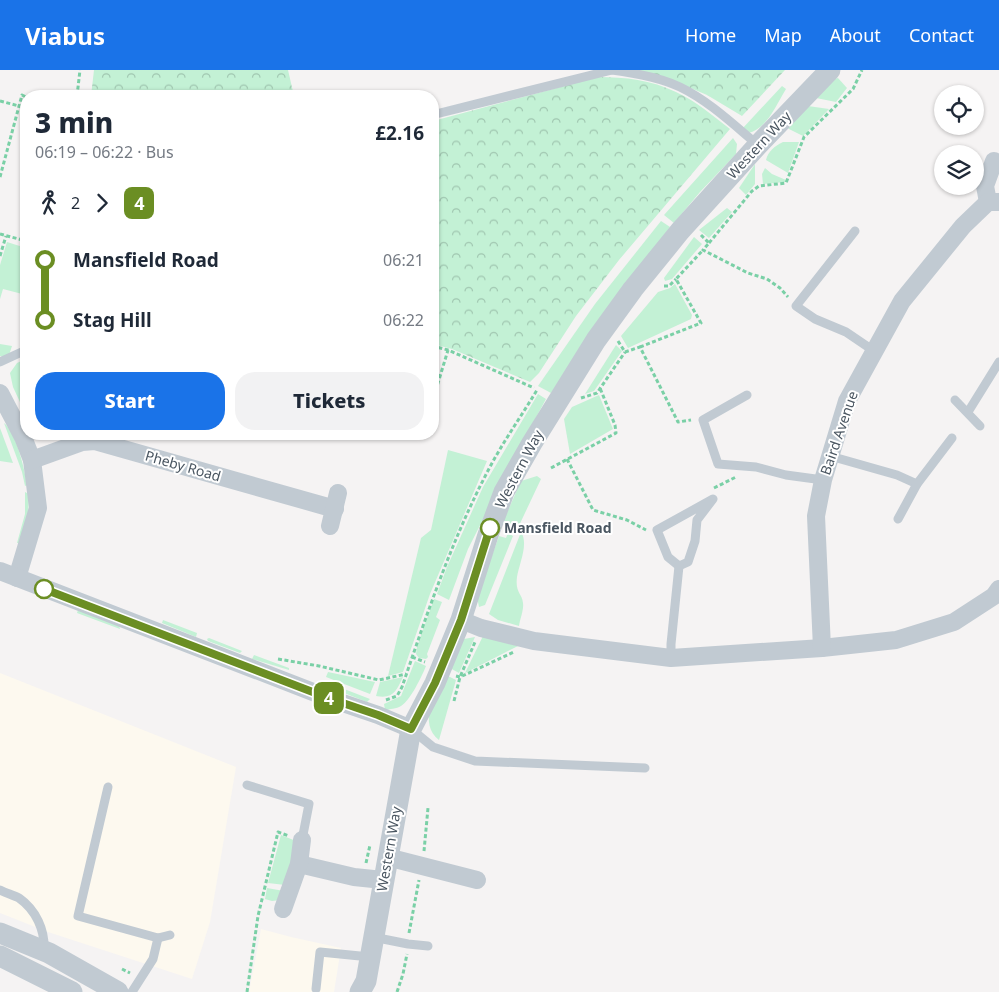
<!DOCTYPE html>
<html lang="en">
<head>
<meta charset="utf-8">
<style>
	body { margin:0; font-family:"Noto Sans",sans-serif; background:#f2f2f3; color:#1f2937; height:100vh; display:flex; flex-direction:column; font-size:19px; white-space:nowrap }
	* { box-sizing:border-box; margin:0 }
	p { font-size:16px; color:#747a83 }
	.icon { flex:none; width:28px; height:28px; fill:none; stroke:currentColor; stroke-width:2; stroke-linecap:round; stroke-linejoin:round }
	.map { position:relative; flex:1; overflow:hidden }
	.details { position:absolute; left:20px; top:20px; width:419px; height:350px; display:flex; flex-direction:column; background:#fff; border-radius:20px; box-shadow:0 1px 4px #0004 }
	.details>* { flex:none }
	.badge { padding:0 10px; border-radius:8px; font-size:18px; line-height:32px }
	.controls { position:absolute; left:934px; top:15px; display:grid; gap:10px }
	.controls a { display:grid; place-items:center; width:50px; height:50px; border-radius:50%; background:#fff; box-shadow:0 1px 4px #0004; font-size:25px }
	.map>.badge { position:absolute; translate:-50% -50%; box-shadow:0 0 0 2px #fff }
	.legs { display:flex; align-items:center; gap:8px; height:55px; padding:0 15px; font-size:16px }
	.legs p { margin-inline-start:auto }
	.overview { display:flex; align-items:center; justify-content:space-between; height:85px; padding:0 15px }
	h1 { font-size:28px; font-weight:800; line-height:38px }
	.button { display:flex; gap:10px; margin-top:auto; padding:10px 15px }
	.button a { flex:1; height:58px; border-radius:20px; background:#1a73e8; color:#fff; font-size:20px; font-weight:800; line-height:58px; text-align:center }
	.button a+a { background:#f2f2f3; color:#1f2937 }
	ul { padding:0 15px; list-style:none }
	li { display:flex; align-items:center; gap:18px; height:60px; font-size:19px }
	li i { display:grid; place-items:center; width:8px; height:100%; margin:0 6px; background:currentColor }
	li i::after { content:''; width:12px; height:12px; margin:-6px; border:4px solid; border-radius:50%; background:#fff }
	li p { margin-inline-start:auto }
	li:first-child i { background:linear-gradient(#0000 50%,currentColor 0) }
	li:last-child i { background:linear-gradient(currentColor 50%,#0000 0) }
	header { display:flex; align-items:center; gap:30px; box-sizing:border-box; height:70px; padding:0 25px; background:#1a73e8; color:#fff }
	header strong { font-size:24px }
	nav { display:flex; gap:28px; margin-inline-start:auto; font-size:18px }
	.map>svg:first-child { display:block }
	.commercial { fill:#fdf9ef }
	.green { fill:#c3f1d5 }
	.forest { fill:url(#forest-crowns) }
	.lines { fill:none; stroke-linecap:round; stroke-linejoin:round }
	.path { stroke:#7ad0a6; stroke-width:3; stroke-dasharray:4 2.5; stroke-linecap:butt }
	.service { stroke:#c1cad2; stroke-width:9 }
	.minor { stroke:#c1cad2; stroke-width:18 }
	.tertiary { stroke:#c1cad2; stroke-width:21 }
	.line-1-casing { stroke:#fff; stroke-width:11 }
	.line-1 { stroke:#6b8e23; stroke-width:8 }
	.stop-1-dot { fill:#fff; stroke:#6b8e23; stroke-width:2.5 }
	.labels { text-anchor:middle; stroke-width:4; stroke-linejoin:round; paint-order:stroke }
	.street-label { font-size:14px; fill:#4a5661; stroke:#fff }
	.stop-label { font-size:14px; font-weight:bold; fill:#4a5661; stroke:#fff; text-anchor:start }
</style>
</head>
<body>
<header>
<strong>Viabus</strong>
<nav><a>Home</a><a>Map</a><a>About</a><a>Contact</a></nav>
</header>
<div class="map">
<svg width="999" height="922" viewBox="0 0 999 922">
	<defs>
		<pattern id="forest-crowns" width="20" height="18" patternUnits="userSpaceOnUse" patternTransform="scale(1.25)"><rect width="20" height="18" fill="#c3f1d5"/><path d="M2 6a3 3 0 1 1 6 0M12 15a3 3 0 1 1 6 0" fill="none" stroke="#a0c6b0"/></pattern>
	</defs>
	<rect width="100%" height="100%" fill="#f5f3f3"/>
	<g class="commercial">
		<path d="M0 603 236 697 210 852 192 909 48 862 0 843Z"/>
		<path d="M261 859 291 867 341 878 334 922H249Z"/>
	</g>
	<g class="green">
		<path d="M838 8 847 18 836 32 816 28 834 9Z"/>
		<path d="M782 16 786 19C776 35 767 59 748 63L742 59Z"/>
		<path d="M808 36 829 39 803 66 789 59 786 56Z"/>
		<path d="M733 68 737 74 736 84 700 122 674 153 664 145Z"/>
		<path d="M783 72H799L788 103 766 90C768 81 775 76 783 72Z"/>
		<path d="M755 94V114L746 125 739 118Z"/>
		<path d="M765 98 772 104 786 110 785 112 763 114 762 104Z"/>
		<path d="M727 138 732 142 709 168 699 160Z"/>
		<path d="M661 151 670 157 551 323 538 316 595 234Z"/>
		<path d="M694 167 702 174 672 209 665 211 664 208Z"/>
		<path d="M7 172 26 178V225L3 219 0 229V195Z"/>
		<path d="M675 214 692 245 691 249 628 278 621 266 658 222 670 218Z"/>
		<path d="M0 274 12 276 8 288 0 286Z"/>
		<path d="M616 275 622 281 594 321 585 324Z"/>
		<path d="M26 289V345L13 317 10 303 17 293Z"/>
		<path d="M538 324 546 329 512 392 468 479 449 530 437 524 447 497 483 417Z"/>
		<path d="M599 325 613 359 570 384 564 349 572 337Z"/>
		<path d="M4 353C16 362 25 400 27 415L25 416 22 402Z"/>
		<path d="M0 358 13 393 0 391Z"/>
		<path d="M448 380 487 391 430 524 403 602 388 606 421 468 431 460Z"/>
		<path d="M537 406 541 409 516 462 508 458V457L502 454 521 411Z"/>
		<path d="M25 422 29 424 28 448 19 473H17L25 444Z"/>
		<path d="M521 462C529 474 519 494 517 507 515 523 522 523 523 533 524 540 520 549 519 556L498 550 489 544Z"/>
		<path d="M508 463 513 466 485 535 479 537 477 527 499 466 506 468Z"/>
		<path d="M434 529 442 532 436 547 440 550 427 584 428 587 426 589 419 588 416 584 417 577Z"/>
		<path d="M78 540 119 555 120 559 77 543Z"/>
		<path d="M163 550 197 563 196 567 162 553Z"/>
		<path d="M483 566 518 576 465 603Z"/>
		<path d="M475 567 459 603 448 597 464 569Z"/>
		<path d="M209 568 242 581 240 583 208 571 207 569Z"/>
		<path d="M254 585 289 598V600L252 589Z"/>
		<path d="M415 591 426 596C422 606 410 631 401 636 396 639 390 639 385 640L384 634 401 626Z"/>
		<path d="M328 602 375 612 370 624 326 607Z"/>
		<path d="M442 603 456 610 439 670C418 654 435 622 442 603Z"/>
		<path d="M403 607C396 621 394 629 376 626L380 612Z"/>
		<path d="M326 612 370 629 367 632 326 616Z"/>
		<path d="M281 765 296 771 285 815 268 813Z"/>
		<path d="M267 818 284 821 280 830 272 831 265 829Z"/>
	</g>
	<g class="forest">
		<path d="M94 0H288L294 26H91Z"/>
		<path d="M637 0H785L742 46 707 25 681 14Z"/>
		<path d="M598 7C625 7 651 10 676 22 696 31 713 46 730 59L619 190 576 246 539 303 530 312 452 279 433 274V51Z"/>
	</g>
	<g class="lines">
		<g class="path">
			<path d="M77 26 80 0"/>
			<path d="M0 31 19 36"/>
			<path d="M0 107 22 25 26 27"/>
			<path d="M0 164 26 171"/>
			<path d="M701 165 709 173 703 180 748 203 767 209 780 218 788 227"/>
			<path d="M709 173 752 121 759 116 786 113 804 67 853 19 862 0"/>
			<path d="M0 186 6 166"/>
			<path d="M664 216H669L676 209"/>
			<path d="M618 271 625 282 640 277 678 352 691 350"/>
			<path d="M432 276 448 280 534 318"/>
			<path d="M640 277 701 253 676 209 703 180"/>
			<path d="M581 328 597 323 625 282"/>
			<path d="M432 333 448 280"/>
			<path d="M567 389 593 440 627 450 646 460"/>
			<path d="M551 398 616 363 615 355 600 318"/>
			<path d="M714 418 736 407"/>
			<path d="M412 587 425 592"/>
			<path d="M278 589 319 596 379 610 406 604"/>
			<path d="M456 606 460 607 514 582"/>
			<path d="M386 630 397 626 402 617C428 541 453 466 491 395 505 369 522 345 537 320"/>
			<path d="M454 631 460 607 475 572"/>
			<path d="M424 781 428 738"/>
			<path d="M366 793 370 775"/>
			<path d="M409 863 419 810"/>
			<path d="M122 899 130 903"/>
			<path d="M247 922 258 846 278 762 289 766"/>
			<path d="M397 922 403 904 407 884"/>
		</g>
		<g class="service">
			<path d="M612 0C635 3 659 7 680 17 709 31 734 55 758 75"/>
			<path d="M432 45 612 0"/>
			<path d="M855 161 796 236 815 249 846 262 874 281"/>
			<path d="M0 292 26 280"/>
			<path d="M747 325 703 350 718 394 756 397 786 405 823 410"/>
			<path d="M955 330 980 356"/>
			<path d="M968 342 999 292"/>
			<path d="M830 386 897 405 917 414"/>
			<path d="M713 429 697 450 695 471 688 492 679 496 668 487 657 460Z"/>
			<path d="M898 449 917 414 952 368"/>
			<path d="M671 588V574L679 496"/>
			<path d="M411 659 433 677 475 691 645 698"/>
			<path d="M247 715 309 734 302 770"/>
			<path d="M108 717 78 846 158 868 170 865"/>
			<path d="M0 820C6 823 13 825 19 828 36 840 45 860 44 880"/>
			<path d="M373 867 408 874 428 876"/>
			<path d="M316 919 320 882 370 887"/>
			<path d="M132 922 153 889 158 868"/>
		</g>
		<g class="minor">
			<path d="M988 132 985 116 994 91 999 95"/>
			<path d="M0 323 23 367 32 390 38 438 17 508"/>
			<path d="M32 390 82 372 95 371 335 439"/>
			<path d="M330 456 338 423"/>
			<path d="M0 501 331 629 378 645 411 659"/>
			<path d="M461 550 481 558 534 571 671 588 822 578 896 570 954 552 994 526 999 519"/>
			<path d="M822 578 816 446 823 410 847 331 902 231 963 156 988 132H999"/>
			<path d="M387 787 477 810"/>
			<path d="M299 794 354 807 383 810"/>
			<path d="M283 839 299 794 302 770"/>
		</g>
		<g class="tertiary">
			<path d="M0 863 49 883 118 922"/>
			<path d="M0 886 72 922"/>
			<path d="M360 922 366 911 411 659 435 613 461 550 488 465 504 422 532 373 596 270 633 219 680 161 758 75 830 0"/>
		</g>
	</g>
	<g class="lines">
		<defs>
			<path id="line-1" d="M44 519 331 629 378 645 411 659 435 613 461 550 490 458"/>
		</defs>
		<use href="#line-1" class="line-1-casing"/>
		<use href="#line-1" class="line-1"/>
	</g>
	<g class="stop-1-dot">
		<circle cx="490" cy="458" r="9"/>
		<circle cx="44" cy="519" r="9"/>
	</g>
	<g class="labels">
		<g class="street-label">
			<text transform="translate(759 75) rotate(-47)" y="5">Western Way</text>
			<text transform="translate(839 363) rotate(-71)" y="5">Baird Avenue</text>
			<text transform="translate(183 396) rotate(16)" y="5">Pheby Road</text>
			<text transform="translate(519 399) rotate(-62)" y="5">Western Way</text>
			<text transform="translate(389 779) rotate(-80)" y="5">Western Way</text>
		</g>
		<g class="stop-label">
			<text x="504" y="463">Mansfield Road</text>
		</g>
	</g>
</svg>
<div class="controls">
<a><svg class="icon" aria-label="locate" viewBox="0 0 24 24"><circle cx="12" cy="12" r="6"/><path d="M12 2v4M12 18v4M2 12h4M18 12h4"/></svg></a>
<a><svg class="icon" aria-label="layers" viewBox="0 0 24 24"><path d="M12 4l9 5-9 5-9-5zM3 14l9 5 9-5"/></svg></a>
</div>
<b class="badge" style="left:329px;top:628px;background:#6b8e23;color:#fff">4</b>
<section class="details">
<div class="overview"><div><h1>3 min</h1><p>06:19 – 06:22 · Bus</p></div><b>£2.16</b></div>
<div class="legs"><svg class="icon" aria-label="walk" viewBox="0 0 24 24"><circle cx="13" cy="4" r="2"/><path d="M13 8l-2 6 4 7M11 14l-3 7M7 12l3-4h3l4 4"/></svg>2<svg class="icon" aria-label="forward" viewBox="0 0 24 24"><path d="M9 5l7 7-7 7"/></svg><b class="badge" style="background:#6b8e23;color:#fff">4</b></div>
<ul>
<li><i style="color:#6b8e23"></i><b>Mansfield Road</b><p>06:21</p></li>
<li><i style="color:#6b8e23"></i><b>Stag Hill</b><p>06:22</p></li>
</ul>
<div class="button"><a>Start</a><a>Tickets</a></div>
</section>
</div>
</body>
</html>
